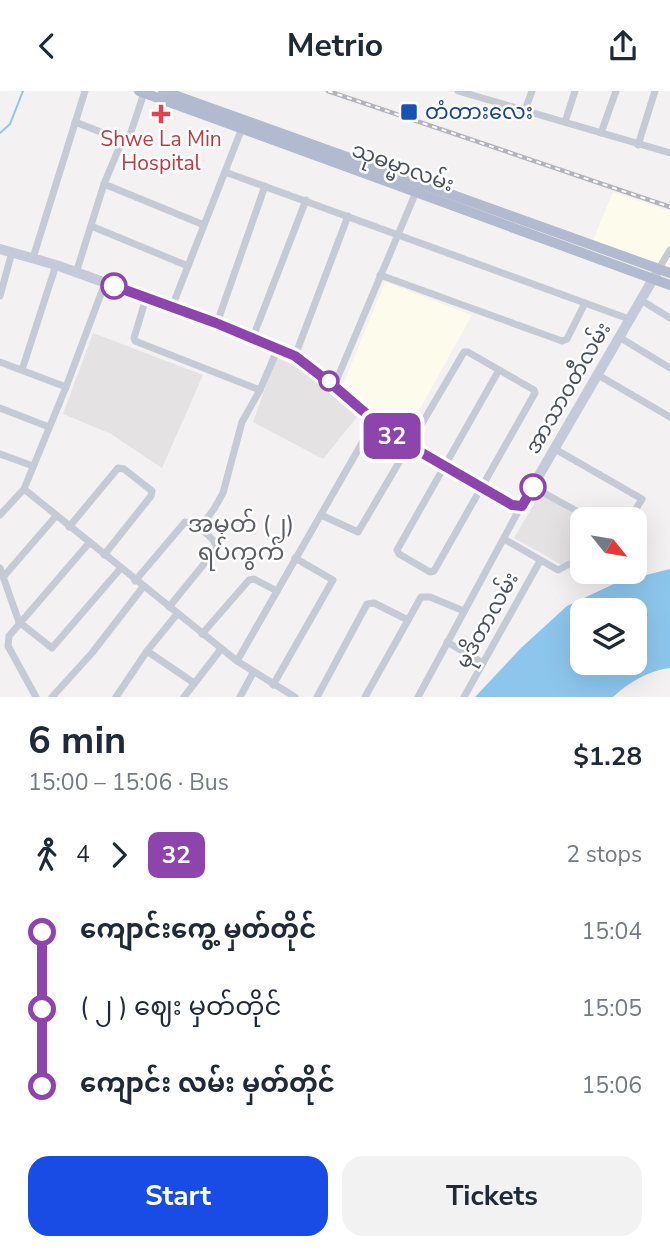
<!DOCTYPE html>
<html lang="en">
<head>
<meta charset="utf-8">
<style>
	body { margin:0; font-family:"Nunito Sans","Noto Sans Myanmar",sans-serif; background:#f2f2f3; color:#1f2937; height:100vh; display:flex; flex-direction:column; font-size:26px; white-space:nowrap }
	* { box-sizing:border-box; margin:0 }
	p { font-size:23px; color:#747a83 }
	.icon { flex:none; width:38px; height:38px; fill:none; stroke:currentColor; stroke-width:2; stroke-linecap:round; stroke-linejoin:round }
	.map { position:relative; height:606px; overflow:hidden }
	.side { display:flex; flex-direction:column; background:#fff; flex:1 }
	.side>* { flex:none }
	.badge { padding:0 14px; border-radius:10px; font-size:24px; line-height:46px }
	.needle { width:46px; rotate:120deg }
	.buttons { position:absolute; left:570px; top:416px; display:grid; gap:14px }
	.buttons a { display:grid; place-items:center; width:77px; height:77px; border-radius:14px; background:#fff; box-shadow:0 7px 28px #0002; font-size:35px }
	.map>.badge { position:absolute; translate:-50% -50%; box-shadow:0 0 0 4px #fff }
	.legs { display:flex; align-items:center; gap:10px; height:77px; padding:0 28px; font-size:23px }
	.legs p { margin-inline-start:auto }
	.overview { display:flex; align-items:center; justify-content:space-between; height:119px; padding:0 28px }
	h1 { font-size:38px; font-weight:700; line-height:52px }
	.action { display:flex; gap:14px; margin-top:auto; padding:14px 28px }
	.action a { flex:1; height:80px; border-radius:21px; background:#194be5; color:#fff; font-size:28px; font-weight:700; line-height:80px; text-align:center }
	.action a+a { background:#f2f2f3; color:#1f2937 }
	ul { padding:0 28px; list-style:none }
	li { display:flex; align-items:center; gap:24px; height:77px; font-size:26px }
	li i { display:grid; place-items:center; width:10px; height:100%; margin:0 9px; background:currentColor }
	li i::after { content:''; width:18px; height:18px; margin:-9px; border:5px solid; border-radius:50%; background:#fff }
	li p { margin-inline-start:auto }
	li:first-child i { background:linear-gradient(#0000 50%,currentColor 0) }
	li:last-child i { background:linear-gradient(currentColor 50%,#0000 0) }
	header { display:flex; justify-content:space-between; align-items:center; height:91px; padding:0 28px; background:#fff; font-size:32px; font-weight:700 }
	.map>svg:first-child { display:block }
	.commercial { fill:#fcfbec }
	.education { fill:#e4e2e3 }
	.water { fill:#8dc6ed; fill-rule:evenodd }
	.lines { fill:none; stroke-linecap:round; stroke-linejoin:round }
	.stream { stroke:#8dc6ed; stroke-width:2 }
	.street { stroke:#c5cad5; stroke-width:7 }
	.secondary { stroke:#c4cad9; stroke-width:10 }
	.primary { stroke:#b1bacf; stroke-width:10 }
	.rail-casing { stroke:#b3b4bb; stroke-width:4.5 }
	.rail { stroke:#fff; stroke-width:2; stroke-dasharray:5; stroke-linecap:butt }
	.line-1-casing { stroke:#fff; stroke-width:16 }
	.line-1 { stroke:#8e44ad; stroke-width:10 }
	.transit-dot { fill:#1a4fb4; stroke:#fff; stroke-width:2.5 }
	.health-dot { fill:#e0444e; stroke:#fff; stroke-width:2.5 }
	.stop-1-dot { fill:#fff; stroke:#8e44ad; stroke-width:3.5 }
	.labels { text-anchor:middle; stroke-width:5; stroke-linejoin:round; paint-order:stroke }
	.transit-label { font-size:21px; fill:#164399; stroke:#fff; text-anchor:start }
	.health-label { font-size:21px; fill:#be3a42; stroke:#fff }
	.street-label { font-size:21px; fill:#48505e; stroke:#fff }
	.quarter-label { font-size:24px; fill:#5d5f66; stroke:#fff }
</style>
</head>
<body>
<header><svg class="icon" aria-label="back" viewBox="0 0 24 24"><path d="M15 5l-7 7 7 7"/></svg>Metrio<svg class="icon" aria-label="share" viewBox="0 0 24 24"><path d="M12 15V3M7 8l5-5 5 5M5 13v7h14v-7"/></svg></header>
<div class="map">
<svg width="670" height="606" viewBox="0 0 670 606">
	<rect width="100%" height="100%" fill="#f3f1f1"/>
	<g class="commercial">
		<path d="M613 101 670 120V176L592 151Z"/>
		<path d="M385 191 472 224 405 345 394 339 342 296Z"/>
	</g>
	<g class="education">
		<path d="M93 242 203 284 162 377 111 343 63 323Z"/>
		<path d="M276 267 299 276 357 326 323 368 253 331Z"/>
		<path d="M540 403 584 429 583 464 564 475 514 447Z"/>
	</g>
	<path class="water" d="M670 478V577C650 579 628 592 613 606H475L521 557 567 515 618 491ZM583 520H635V572H583Z"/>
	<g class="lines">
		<path class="stream" d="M0 42 10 33 23 0"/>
		<g class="street">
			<path d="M458 0 670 62"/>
			<path d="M525 19 532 0"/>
			<path d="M75 31 124 50"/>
			<path d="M565 31 575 0"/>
			<path d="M601 42 616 0"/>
			<path d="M638 54 655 0"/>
			<path d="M225 81 629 228"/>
			<path d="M104 93 204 134"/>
			<path d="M91 135 188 175"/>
			<path d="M33 167 85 0"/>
			<path d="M658 179 670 159"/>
			<path d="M76 182 104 93 119 57 131 41 144 2"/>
			<path d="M380 184 562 250 567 248 585 212"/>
			<path d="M105 192 66 296 24 398 237 570 295 606"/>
			<path d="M0 205 12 161"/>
			<path d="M146 207 134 247 135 250 260 299"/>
			<path d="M641 209 670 227"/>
			<path d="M172 216 242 37"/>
			<path d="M217 232 265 95"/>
			<path d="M253 246 306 109"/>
			<path d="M619 246 670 277"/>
			<path d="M295 265 348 125"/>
			<path d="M0 271 66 296"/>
			<path d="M22 279 56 174"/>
			<path d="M598 284 670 326"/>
			<path d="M334 295 416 101"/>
			<path d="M0 317 49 336"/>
			<path d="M555 358 642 408 629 429"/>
			<path d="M0 363 33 375"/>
			<path d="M533 396 593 429"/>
			<path d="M0 424 24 398"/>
			<path d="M321 424 358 441 464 261H468L534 299 535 302 434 480 430 481 399 463 397 459 499 279"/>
			<path d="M69 436 118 377 124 378 152 400 151 405 104 464"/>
			<path d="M199 438 214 418 223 402 242 331 260 299 278 257"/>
			<path d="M504 448 558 479 583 466"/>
			<path d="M0 477 19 531"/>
			<path d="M4 485 56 425"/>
			<path d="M135 490 185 431C195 432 215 447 217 457L169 516"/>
			<path d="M19 531 52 557 120 478"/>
			<path d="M202 543 249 489 254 488 277 500"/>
			<path d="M447 551 483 572"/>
			<path d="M147 560 194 592"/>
			<path d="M237 570 374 331"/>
			<path d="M273 594 333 489 295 467"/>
			<path d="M36 606 8 555 9 545 89 452"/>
			<path d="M52 606 92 562 143 496"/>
			<path d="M116 606 147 560 177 523"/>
			<path d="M184 606 221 558"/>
			<path d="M240 606 253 582"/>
			<path d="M317 606 367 513 374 512 408 529"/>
			<path d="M365 606 421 506H430L464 520"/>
			<path d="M418 606 520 417"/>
			<path d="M464 606 540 470"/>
		</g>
		<path class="secondary" d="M0 158 56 174 217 232 295 265 334 295 374 331 408 356 512 414 520 417 656 183"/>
		<g class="primary">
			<path d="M139 0 670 194"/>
			<path d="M163 0 670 182"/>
		</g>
		<defs>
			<path id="rail" d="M328 0 670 116"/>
		</defs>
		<use href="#rail" class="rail-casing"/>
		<use href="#rail" class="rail"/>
	</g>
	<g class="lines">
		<defs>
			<path id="line-1" d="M114 195 216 232 295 265 334 295 391 344 512 414 522 415 533 396"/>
		</defs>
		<use href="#line-1" class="line-1-casing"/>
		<use href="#line-1" class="line-1"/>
	</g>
	<rect class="transit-dot" x="400" y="12" width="18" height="18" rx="3.5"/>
	<path class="health-dot" d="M157.5 12.5h7v7h7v7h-7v7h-7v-7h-7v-7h7z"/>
	<g class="stop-1-dot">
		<circle cx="114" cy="195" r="12"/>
		<circle cx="329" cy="290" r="9"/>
		<circle cx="533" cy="396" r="12"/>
	</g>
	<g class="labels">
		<g class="transit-label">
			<text x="425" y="28">တံတားလေး</text>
		</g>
		<g class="health-label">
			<text x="161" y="55">Shwe La Min<tspan x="161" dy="24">Hospital</tspan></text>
		</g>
		<g class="street-label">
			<text transform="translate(403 76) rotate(20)" y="7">သုဓမ္မာလမ်း</text>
			<text transform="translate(568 297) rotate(-60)" y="7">အာသာဝတီလမ်း</text>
			<text transform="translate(487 529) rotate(-61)" y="7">မုဒိတာလမ်း</text>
		</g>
		<g class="quarter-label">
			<text x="241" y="441">အမှတ် (၂)<tspan x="241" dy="28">ရပ်ကွက်</tspan></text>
		</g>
	</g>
</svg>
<div class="buttons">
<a><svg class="needle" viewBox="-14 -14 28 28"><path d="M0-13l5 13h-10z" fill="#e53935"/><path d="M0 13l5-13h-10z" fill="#747a83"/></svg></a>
<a><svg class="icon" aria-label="layers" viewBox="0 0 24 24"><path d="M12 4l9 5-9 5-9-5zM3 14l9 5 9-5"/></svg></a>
</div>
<b class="badge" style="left:392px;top:345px;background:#8e44ad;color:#fff">32</b>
</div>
<section class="side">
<div class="overview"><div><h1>6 min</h1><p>15:00 – 15:06 · Bus</p></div><b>$1.28</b></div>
<div class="legs"><svg class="icon" aria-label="walk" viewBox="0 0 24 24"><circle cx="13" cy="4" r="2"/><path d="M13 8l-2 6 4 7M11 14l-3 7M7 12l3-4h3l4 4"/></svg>4<svg class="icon" aria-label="forward" viewBox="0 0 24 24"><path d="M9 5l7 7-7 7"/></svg><b class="badge" style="background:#8e44ad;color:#fff">32</b><p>2 stops</p></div>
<ul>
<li><i style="color:#8e44ad"></i><b>ကျောင်းကွေ့ မှတ်တိုင်</b><p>15:04</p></li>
<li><i style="color:#8e44ad"></i><span>( ၂ ) ဈေး မှတ်တိုင်</span><p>15:05</p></li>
<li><i style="color:#8e44ad"></i><b>ကျောင်း လမ်း မှတ်တိုင်</b><p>15:06</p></li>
</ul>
<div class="action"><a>Start</a><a>Tickets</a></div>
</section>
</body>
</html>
